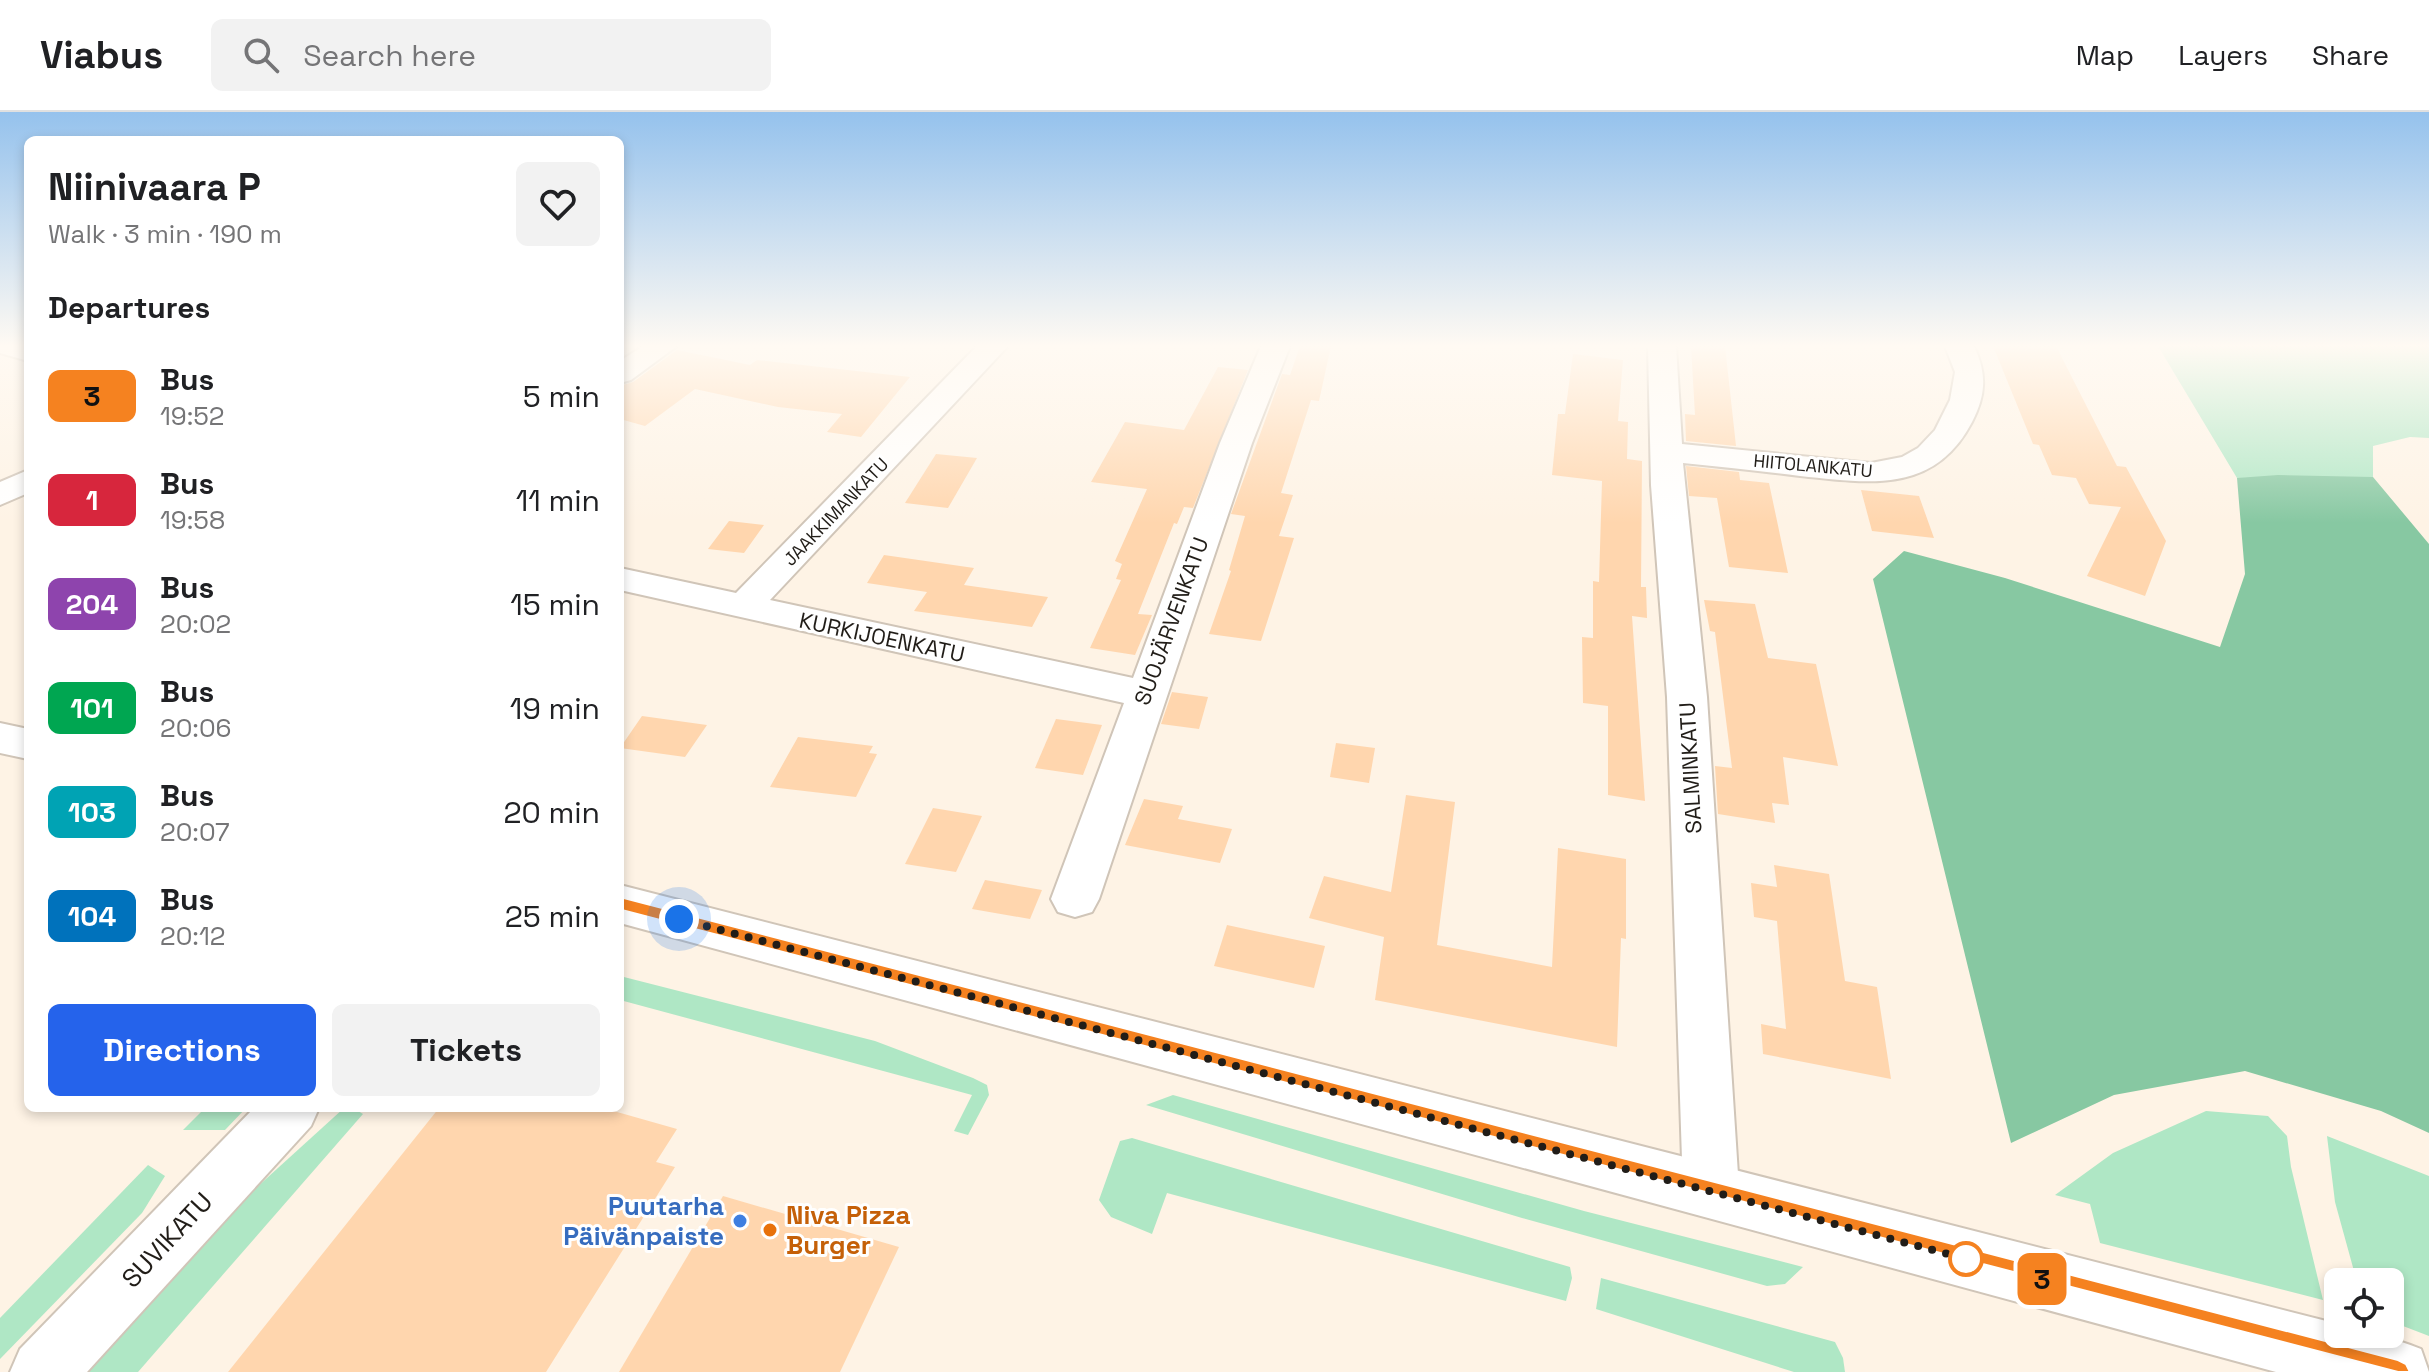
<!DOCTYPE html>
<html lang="en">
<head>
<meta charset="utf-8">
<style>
	body { margin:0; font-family:"Space Grotesk",sans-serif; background:#f2f2f2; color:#202124; height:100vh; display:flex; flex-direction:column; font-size:30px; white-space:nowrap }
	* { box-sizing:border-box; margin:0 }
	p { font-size:26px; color:#757577 }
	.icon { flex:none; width:44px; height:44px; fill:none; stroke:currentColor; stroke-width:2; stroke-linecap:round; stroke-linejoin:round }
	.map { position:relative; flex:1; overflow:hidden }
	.sheet { position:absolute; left:24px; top:24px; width:600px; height:976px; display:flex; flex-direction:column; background:#fff; border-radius:12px; box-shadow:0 4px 12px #0003 }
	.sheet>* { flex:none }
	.badge { padding:0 16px; border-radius:12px; font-size:28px; line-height:52px }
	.tools { position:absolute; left:2324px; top:1156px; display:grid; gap:16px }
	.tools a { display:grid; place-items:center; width:80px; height:80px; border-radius:12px; background:#fff; box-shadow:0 4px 12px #0003; font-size:40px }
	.you { position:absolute; width:40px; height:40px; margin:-20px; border:6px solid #fff; border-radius:50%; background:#1a73e8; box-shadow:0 0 0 12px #1a73e833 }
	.map>.badge { position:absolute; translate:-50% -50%; box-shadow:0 0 0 4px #fff }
	h2 { padding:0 24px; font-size:30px; line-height:72px }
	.round { display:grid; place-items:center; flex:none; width:84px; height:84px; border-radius:12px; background:#f2f2f2 }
	.head { display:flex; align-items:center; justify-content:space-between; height:136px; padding:0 24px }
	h1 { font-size:38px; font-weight:800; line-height:60px }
	.action { display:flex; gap:16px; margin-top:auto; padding:16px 24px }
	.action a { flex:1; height:92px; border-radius:12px; background:#2563eb; color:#fff; font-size:32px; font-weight:800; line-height:92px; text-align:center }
	.action a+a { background:#f2f2f2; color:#202124 }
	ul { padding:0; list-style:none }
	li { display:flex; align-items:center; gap:24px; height:104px; padding:0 24px }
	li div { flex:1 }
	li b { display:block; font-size:30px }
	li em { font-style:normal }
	li .badge { min-width:88px; font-weight:700; text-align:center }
	header { display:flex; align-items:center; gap:48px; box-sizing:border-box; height:112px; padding:0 40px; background:#fff; border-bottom:2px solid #e0e0e0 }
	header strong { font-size:38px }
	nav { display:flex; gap:44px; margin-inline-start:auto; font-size:28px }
	.search { width:560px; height:72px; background:#f2f2f2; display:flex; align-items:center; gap:20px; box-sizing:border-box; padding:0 28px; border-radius:12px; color:#757577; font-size:30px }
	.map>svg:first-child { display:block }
	.green { fill:#afe7c5 }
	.forest { fill:#87c8a2 }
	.building { fill:#ffd6ae }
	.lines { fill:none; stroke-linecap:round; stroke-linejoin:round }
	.minor-casing { stroke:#d0c5b8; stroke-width:4 }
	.tertiary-casing { stroke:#d0c5b8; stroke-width:4 }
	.secondary-casing { stroke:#d0c5b8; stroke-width:4 }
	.minor { fill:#fff; fill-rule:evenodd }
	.tertiary { fill:#fff; fill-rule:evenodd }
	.secondary { fill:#fff; fill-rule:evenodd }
	.line { fill:#f58220; stroke:#fff; stroke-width:2 }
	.walk { stroke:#211d18; stroke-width:8; stroke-dasharray:0 14.4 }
	.shop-dot { fill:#3f7fe0; stroke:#fff; stroke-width:3 }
	.food-dot { fill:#e8710a; stroke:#fff; stroke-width:3 }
	.stop-dot { fill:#fff; stroke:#f58220; stroke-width:4 }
	.labels { text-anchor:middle; stroke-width:6; stroke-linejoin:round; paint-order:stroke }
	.far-street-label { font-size:18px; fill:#211d18; stroke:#fff }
	.street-label { font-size:22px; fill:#211d18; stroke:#fff }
	.near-shop-label { font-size:26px; font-weight:bold; fill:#366cbe; stroke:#fff; text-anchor:end }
	.near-food-label { font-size:26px; font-weight:bold; fill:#c56008; stroke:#fff; text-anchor:start }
	.near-street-label { font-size:26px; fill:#211d18; stroke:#fff }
</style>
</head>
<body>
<header>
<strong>Viabus</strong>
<div class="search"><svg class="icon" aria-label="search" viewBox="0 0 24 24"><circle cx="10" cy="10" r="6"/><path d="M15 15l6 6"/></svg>Search here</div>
<nav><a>Map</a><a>Layers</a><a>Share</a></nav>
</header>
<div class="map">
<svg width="2429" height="1260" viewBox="0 0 2429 1260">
	<rect width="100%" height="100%" fill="#fef3e5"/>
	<g class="green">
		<path d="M2158 234H2429V326L2410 325 2373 334V365L2237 366Z"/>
		<path d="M620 864 875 929 973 966 987 973 989 983 968 1023 954 1019 972 983 620 888Z"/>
		<path d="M1173 983 1584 1099 1803 1155 1785 1172 1767 1174 1522 1106 1146 993Z"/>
		<path d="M205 996H246L225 1018H183Z"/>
		<path d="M344 996H353L363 1002 138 1260H78L169 1155Z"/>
		<path d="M2206 999 2268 1004 2287 1024 2291 1055 2323 1188 2100 1131 2090 1092 2055 1083 2113 1041Z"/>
		<path d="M2327 1024 2429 1064V1224L2390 1209V1170H2357L2335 1090Z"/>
		<path d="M1132 1026 1570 1155 1572 1166 1566 1189 1167 1081 1152 1122 1111 1105 1099 1088 1120 1029Z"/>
		<path d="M148 1053 165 1064 142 1101 0 1247V1206Z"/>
		<path d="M1601 1166 1835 1230 1843 1246 1845 1260H1794L1596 1197Z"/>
	</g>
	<path class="forest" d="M2278 363 2373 365 2429 432V1021L2381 999 2245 959 2114 983 2011 1031 1873 467 1904 439 2005 466 2220 535 2245 462 2237 366Z"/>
	<g class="building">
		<path d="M1300 234H1331L1319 289 1311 288 1281 381 1293 383 1279 424 1294 426 1261 529 1209 522 1231 459 1229 458 1245 404 1231 402 1282 262 1290 263Z"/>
		<path d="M1691 234H1725L1736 334 1686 329 1685 302 1695 303Z"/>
		<path d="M1993 234H2056L2117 354 2126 355 2166 429 2145 484 2087 464 2121 395 2089 392 2076 366 2052 363 2039 333 2033 332Z"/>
		<path d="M677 238 750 253 757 248 910 265 861 325 827 320 842 302 778 295 695 277 645 314 620 307V274L633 270Z"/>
		<path d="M1573 242 1623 248 1618 309 1628 310 1627 347 1642 349 1641 475H1646L1647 506 1632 504 1645 689 1608 683V594L1583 591 1582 525 1593 526V469L1599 470 1602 369 1552 363 1558 302H1565Z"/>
		<path d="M1218 255 1248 258 1193 396 1184 395 1177 412 1174 411 1138 502 1152 503 1135 543 1090 536 1121 468 1116 467 1122 452 1115 449 1147 377 1091 370 1125 310 1184 318Z"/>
		<path d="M936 342 977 346 948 396 905 391Z"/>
		<path d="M1686 354 1739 360 1740 368 1769 371 1788 461 1729 455 1717 386 1689 384Z"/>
		<path d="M1861 378 1919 384 1934 426 1872 419Z"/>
		<path d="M729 409 764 413 744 441 708 437Z"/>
		<path d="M884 443 974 456 964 473 1048 485 1032 515 914 499 927 480 867 471Z"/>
		<path d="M1704 488 1755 492 1768 546 1816 552 1838 654 1783 645 1789 693 1772 691 1775 711 1718 702 1715 654 1732 656 1715 520 1710 519Z"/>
		<path d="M1172 580 1208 585 1199 617 1161 612Z"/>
		<path d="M642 604 707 613 685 645 620 636Z"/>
		<path d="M1056 607 1102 613 1083 663 1035 656Z"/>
		<path d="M798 625 873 634 869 641 877 642 856 685 770 675Z"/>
		<path d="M1336 631 1375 636 1369 671 1330 665Z"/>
		<path d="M1406 683 1455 690 1437 833 1552 855 1558 736 1626 747V827L1621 826 1617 935 1375 888 1384 825 1309 806 1324 764 1391 780Z"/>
		<path d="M1144 687 1183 694 1178 707 1232 717 1220 751 1125 733Z"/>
		<path d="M933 696 982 704 956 760 905 752Z"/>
		<path d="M1774 753 1829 762 1845 869 1877 875 1891 967 1763 942 1761 912 1786 917 1777 809 1754 805 1751 771 1777 775Z"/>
		<path d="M985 768 1042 778 1030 807 972 797Z"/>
		<path d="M1227 813 1325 834 1314 876 1214 854Z"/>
		<path d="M439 996H603L677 1017 656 1050 675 1055 546 1260H228Z"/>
		<path d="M723 1084 899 1135 840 1260H619Z"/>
	</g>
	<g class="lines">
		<defs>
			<g id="minor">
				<path d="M0 234H28V249L0 241Z"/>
				<path d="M643 234H677L631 268 620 271V249Z"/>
				<path d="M977 234H1008L770 488 1133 566 1220 331 1261 234H1290L1252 331 1099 787 1092 800 1075 805 1058 800 1051 787 1124 591 620 478V456L736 481Z"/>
				<path d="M1648 234H1676L1682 332 1871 351 1902 345 1918 336 1935 318 1950 288 1955 260 1945 234H1974C1987 262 1986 283 1972 310 1934 383 1868 371 1800 364 1761 359 1722 355 1683 351L1707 585 1739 1078 1731 1097 1711 1105 1691 1097 1683 1078 1667 585 1651 373Z"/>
				<path d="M28 358V381L0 393V370Z"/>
			</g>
			<path id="tertiary" d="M254 996H319L311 1014 87 1260H10L20 1237Z"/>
			<g id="secondary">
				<path d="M0 611 28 617V647L0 641Z"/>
				<path d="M620 773 2338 1212V1222C2369 1222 2392 1225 2421 1237L2429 1260H2276L620 811Z"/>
			</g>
		</defs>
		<use href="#minor" class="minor-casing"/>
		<use href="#tertiary" class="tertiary-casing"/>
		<use href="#secondary" class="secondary-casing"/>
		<use href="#minor" class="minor"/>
		<use href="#tertiary" class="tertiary"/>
		<use href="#secondary" class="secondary"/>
	</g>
	<linearGradient id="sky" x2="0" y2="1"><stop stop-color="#95c2ed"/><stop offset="0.57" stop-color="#fffaf3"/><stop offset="1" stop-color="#fffaf3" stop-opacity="0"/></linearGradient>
	<rect width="2429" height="411" fill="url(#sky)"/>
	<path class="line" d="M620 785 2398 1248 2406 1252 2410 1260H2398L614 796 611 792Z"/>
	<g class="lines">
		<path class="walk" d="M679 807 1971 1148 1966 1147"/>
	</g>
	<circle class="shop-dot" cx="740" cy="1109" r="8"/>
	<circle class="food-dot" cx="770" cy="1118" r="8"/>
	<circle class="stop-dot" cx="1966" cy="1147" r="16"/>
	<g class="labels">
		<g class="far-street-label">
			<text transform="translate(1813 354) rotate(5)" y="6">HIITOLANKATU</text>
			<text transform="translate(836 400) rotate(-46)" y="6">JAAKKIMANKATU</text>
		</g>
		<g class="street-label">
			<text transform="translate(1171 509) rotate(-70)" y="8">SUOJÄRVENKATU</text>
			<text transform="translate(882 525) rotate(12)" y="8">KURKIJOENKATU</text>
			<text transform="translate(1690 656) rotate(-93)" y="8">SALMINKATU</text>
		</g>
		<g class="near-shop-label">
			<text x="724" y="1103">Puutarha<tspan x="724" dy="30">Päivänpaiste</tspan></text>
		</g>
		<g class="near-food-label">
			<text x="786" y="1112">Niva Pizza<tspan x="786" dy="30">Burger</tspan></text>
		</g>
		<g class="near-street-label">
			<text transform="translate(167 1128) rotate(-47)" y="9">SUVIKATU</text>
		</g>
	</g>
</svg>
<div class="tools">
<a><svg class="icon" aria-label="locate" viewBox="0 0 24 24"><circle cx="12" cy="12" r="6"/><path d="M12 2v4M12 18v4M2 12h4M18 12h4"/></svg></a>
</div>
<div class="you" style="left:679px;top:807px"></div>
<b class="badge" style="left:2042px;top:1167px;background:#f58220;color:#111">3</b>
<section class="sheet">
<div class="head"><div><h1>Niinivaara P</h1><p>Walk · 3 min · 190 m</p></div><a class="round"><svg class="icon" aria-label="heart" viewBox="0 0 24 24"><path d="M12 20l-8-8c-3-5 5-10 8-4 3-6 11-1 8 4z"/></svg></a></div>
<h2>Departures</h2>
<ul>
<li><span class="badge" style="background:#f58220;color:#111">3</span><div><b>Bus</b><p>19:52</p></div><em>5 min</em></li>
<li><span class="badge" style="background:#d7263d;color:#fff">1</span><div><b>Bus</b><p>19:58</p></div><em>11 min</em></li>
<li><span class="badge" style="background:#8e44ad;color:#fff">204</span><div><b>Bus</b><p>20:02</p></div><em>15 min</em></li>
<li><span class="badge" style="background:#00a651;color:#fff">101</span><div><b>Bus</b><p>20:06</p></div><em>19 min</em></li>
<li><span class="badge" style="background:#00a3b4;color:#fff">103</span><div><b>Bus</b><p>20:07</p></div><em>20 min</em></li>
<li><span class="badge" style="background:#0072bc;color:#fff">104</span><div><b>Bus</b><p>20:12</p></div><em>25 min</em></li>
</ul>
<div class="action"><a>Directions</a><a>Tickets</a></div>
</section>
</div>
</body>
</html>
